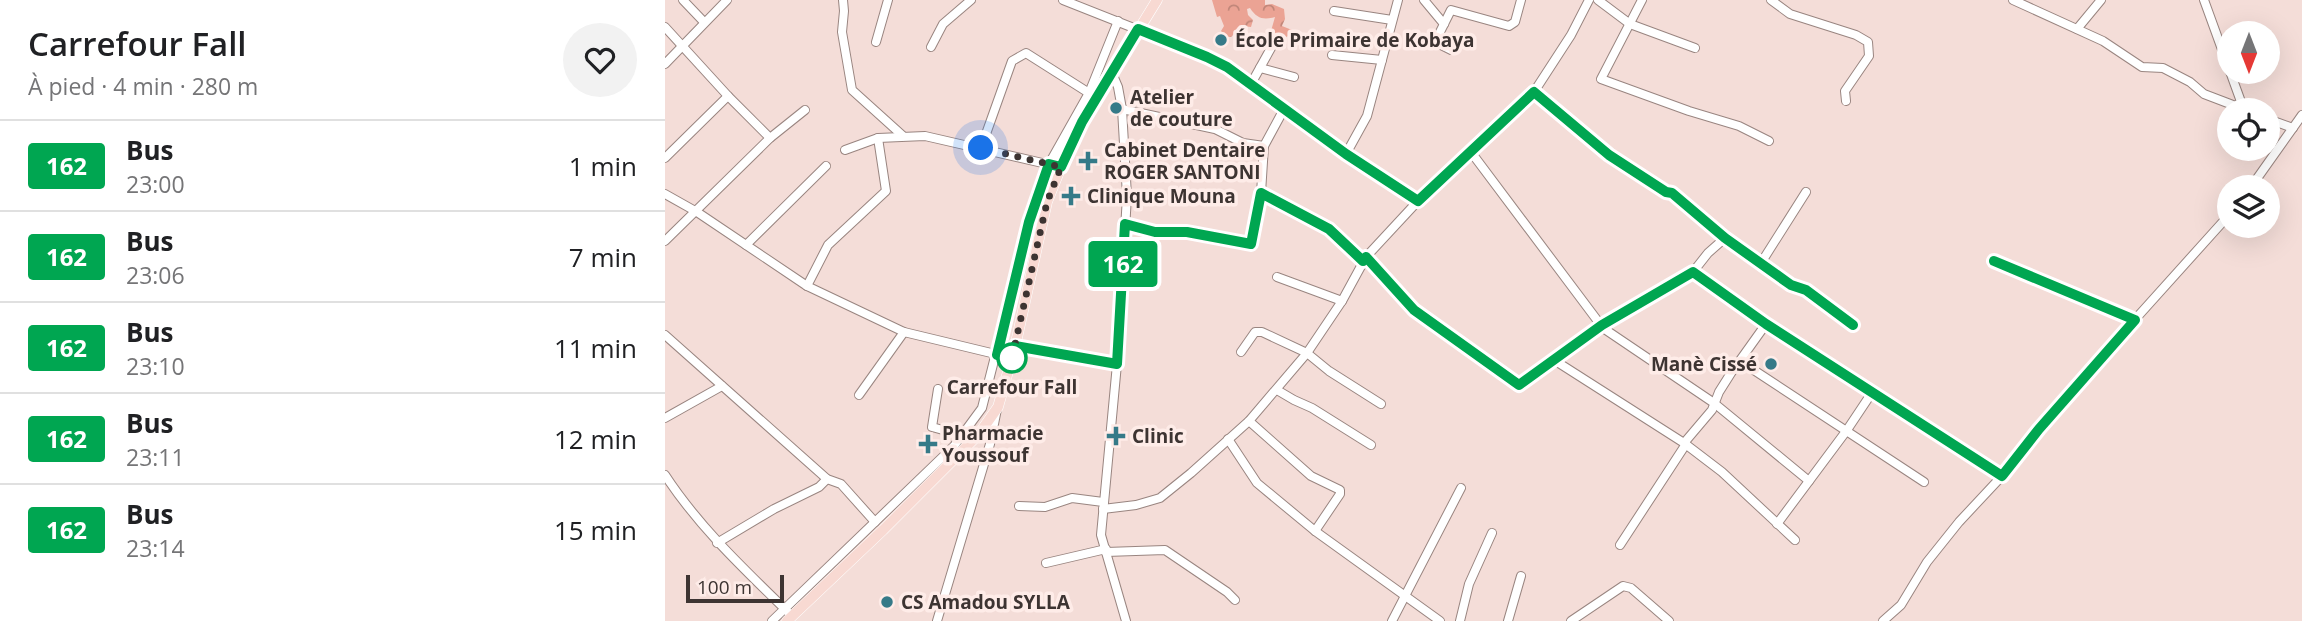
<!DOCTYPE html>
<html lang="fr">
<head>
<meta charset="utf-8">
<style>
	body { margin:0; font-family:"Open Sans",sans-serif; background:#f2f2f2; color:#202124; height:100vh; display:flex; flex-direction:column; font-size:26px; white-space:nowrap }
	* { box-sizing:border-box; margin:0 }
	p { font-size:23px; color:#757577 }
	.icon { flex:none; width:38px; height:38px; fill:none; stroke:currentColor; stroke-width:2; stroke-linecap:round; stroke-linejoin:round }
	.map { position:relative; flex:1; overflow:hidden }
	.sheet { display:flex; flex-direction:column; background:#fff; width:665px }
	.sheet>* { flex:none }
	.badge { padding:0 14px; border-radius:5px; font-size:24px; line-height:46px }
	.needle { width:46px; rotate:180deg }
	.controls { position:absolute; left:1552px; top:21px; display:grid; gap:14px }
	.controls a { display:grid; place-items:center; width:63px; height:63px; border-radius:50%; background:#fff; box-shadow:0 7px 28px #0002; font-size:35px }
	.scale { position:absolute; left:21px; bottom:18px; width:98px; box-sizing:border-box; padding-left:7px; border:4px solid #3d3432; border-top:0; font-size:19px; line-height:24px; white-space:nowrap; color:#3d3432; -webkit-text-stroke:5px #feece8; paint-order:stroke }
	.you { position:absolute; width:35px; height:35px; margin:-18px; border:5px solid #fff; border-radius:50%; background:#1a73e8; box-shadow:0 0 0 10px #1a73e833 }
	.map>.badge { position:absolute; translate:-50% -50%; box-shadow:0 0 0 4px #fff }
	.round { display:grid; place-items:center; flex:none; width:74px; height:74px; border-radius:37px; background:#f2f2f2 }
	.overview { display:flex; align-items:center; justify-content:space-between; height:119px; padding:0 28px }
	h1 { font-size:33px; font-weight:600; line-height:52px }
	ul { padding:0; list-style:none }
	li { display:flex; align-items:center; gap:21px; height:91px; padding:0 28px; border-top:2px solid #e0e0e0 }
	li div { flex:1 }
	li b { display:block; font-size:26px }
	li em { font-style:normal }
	li .badge { min-width:77px; font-weight:700; text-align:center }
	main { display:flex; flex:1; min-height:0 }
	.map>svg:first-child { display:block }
	.forest { fill:url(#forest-crowns) }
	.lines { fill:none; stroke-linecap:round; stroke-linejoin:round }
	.minor-casing { stroke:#998580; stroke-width:10 }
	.major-casing { stroke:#fff; stroke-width:11 }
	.minor { stroke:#fff; stroke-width:8 }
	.major { stroke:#f8d9d2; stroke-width:10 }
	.line-casing { stroke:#fff; stroke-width:16 }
	.line { stroke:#00a651; stroke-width:10 }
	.walk { stroke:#3d3432; stroke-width:7; stroke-dasharray:0 12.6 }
	.poi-dot { fill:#357a88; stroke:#feece8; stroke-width:2.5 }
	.stop-dot { fill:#fff; stroke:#00a651; stroke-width:3.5 }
	.labels { text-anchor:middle; stroke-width:7; stroke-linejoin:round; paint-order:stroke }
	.poi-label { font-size:19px; font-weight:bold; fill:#3d3432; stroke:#feece8; text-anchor:start }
	.stop-label { font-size:19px; font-weight:bold; fill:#3d3432; stroke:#feece8 }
</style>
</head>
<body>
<main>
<section class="sheet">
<div class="overview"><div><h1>Carrefour Fall</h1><p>À pied · 4 min · 280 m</p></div><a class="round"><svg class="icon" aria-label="heart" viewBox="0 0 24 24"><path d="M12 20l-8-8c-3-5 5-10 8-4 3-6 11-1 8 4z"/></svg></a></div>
<ul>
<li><span class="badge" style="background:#00a651;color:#fff">162</span><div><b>Bus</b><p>23:00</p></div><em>1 min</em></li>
<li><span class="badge" style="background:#00a651;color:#fff">162</span><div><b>Bus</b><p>23:06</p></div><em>7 min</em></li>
<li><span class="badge" style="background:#00a651;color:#fff">162</span><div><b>Bus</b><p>23:10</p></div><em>11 min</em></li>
<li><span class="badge" style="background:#00a651;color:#fff">162</span><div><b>Bus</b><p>23:11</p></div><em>12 min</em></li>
<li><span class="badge" style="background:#00a651;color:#fff">162</span><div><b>Bus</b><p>23:14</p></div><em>15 min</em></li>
</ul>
</section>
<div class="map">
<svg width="1637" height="621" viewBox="0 0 1637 621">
	<defs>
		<pattern id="forest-crowns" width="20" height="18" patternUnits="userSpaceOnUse" patternTransform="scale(1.75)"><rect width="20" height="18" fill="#eba394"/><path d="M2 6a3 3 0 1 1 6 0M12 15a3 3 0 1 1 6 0" fill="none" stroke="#c08679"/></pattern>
	</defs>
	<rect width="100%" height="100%" fill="#f4ddd8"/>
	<path class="forest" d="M547 0H600V5L607 4 619 9 620 19 617 26 627 30 628 34 621 37 616 36 608 41 600 37V33L606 31 610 17C599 20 592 19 585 8L582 9 583 15 588 20 586 27 577 26 566 37H561L556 31 559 26 555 16 552 17Z"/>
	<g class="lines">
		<defs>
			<g id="minor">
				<path d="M18 0 39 22"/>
				<path d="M178 0 179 11 177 32 187 90 238 136"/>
				<path d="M398 0 542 57 562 67 681 154 753 201"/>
				<path d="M759 0 779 24"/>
				<path d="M933 0 965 24 1030 48"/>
				<path d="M977 0 936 79 1024 111 1074 126 1104 141"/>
				<path d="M1106 0 1125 14 1191 35 1203 42 1204 56 1180 91 1181 101"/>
				<path d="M1348 0 1438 41 1477 67 1498 68 1525 82 1539 94 1581 110"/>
				<path d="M1539 0 1579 110"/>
				<path d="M669 11 727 20"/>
				<path d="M0 27 63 96 105 138"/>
				<path d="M1412 29 1436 0"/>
				<path d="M211 42 223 0"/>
				<path d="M266 47 278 24 306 0"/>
				<path d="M786 50 770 42 786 10 844 26 850 22 856 0"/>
				<path d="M667 55 717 60"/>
				<path d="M0 64 62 0"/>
				<path d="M595 68 629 77"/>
				<path d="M447 73 453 87 457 109 462 196 452 364 436 535 461 621"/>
				<path d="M586 84 611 39"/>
				<path d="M869 92 944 155 1001 192 1007 193 1060 238 1126 285 1141 290 1188 325"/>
				<path d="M457 109 550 129 578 143 599 146"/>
				<path d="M1603 119 1628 128"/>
				<path d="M316 148 347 61 361 53 424 93"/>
				<path d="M180 150 213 138 260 136 386 165"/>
				<path d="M806 152 938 328 1049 403 1144 481"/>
				<path d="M681 154 702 116 733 0"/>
				<path d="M0 158 63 96"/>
				<path d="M1586 187 1637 115"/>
				<path d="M596 193 664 229 698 261"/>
				<path d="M0 194 32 212 142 286 239 332 347 358"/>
				<path d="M460 224 490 232H522L586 244 596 193 599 146 619 109"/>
				<path d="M1060 238 1043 253 1028 272 1101 324 1066 373 1054 392 1047 410 1019 443 1057 472 1130 540"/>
				<path d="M0 241 105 138 140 110"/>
				<path d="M81 245 161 166"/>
				<path d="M701 257 749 310 854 385 937 325 1028 272"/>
				<path d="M1329 261 1470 320"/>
				<path d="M1096 263 1141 192"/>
				<path d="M612 277 677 301"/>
				<path d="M142 286 163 245 221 191 213 138"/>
				<path d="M1101 324 1337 476"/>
				<path d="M0 335 162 479 176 484 210 522"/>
				<path d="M350 347 452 364"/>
				<path d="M576 352 590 332H597L642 353 664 371 716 404"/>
				<path d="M889 360 1019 443"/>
				<path d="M1075 361 1259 482"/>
				<path d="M273 389 267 427 296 435V439"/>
				<path d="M612 390 629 400 647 408 706 445"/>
				<path d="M194 395 239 332"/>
				<path d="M0 418 57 386"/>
				<path d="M584 421 646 476 675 490V494L650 531"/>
				<path d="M563 439 592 483 650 531 775 621"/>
				<path d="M0 475C34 527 79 569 124 613"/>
				<path d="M354 506 380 507 407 498 438 502"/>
				<path d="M438 509 471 505 495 498 526 473 584 421 642 353 677 301 701 257 753 201 869 92 906 35 924 0"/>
				<path d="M1112 524 1182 430 1208 391"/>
				<path d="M52 543 109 509 154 487 162 479"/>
				<path d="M955 545 1021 444"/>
				<path d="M441 552 500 550 562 592 570 600"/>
				<path d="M381 563 441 549"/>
				<path d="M107 621 289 446 317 408 364 222 384 164 424 93 453 21"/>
				<path d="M272 621 325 444 332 409"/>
				<path d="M727 621 796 488"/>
				<path d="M795 621 804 584 827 533"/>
				<path d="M843 621 856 576"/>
				<path d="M906 621 958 586 966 588 1004 621"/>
				<path d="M1218 621 1236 605 1262 562 1294 522 1337 476 1411 385 1564 215"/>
			</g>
			<path id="major" d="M122 621 218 530 314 434 333 407 350 347 382 202 396 167 417 122 492 0"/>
		</defs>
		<use href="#minor" class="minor-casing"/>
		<use href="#major" class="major-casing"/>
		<use href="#minor" class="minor"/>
		<use href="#major" class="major"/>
	</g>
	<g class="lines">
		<defs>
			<path id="line" d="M1188 325 1141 290 1126 285 1060 238 1007 193 1001 192 944 155 869 92 753 201 681 154 562 67 542 57 473 29 417 122 396 167 384 164 364 222 332 355 347 358 350 346 452 364 460 224 490 232H522L586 244 596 193 664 229 698 261 701 257 749 310 854 385 937 325 1028 272 1101 324 1337 476 1374 429 1470 320 1329 261"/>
		</defs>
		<use href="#line" class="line-casing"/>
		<use href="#line" class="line"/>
		<path class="walk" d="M316 148 396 167 382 202 347 358"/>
	</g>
	<g class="poi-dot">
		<circle cx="556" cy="40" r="7"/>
		<circle cx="451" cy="108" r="7"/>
		<path d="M419.5 150.5h7v7h7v7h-7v7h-7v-7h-7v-7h7z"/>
		<path d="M402.5 185.5h7v7h7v7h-7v7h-7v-7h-7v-7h7z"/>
		<circle cx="1106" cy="364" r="7"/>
		<path d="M447.5 425.5h7v7h7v7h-7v7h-7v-7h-7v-7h7z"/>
		<path d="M259.5 433.5h7v7h7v7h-7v7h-7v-7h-7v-7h7z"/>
		<circle cx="222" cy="602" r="7"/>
	</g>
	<circle class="stop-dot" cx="347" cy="358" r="14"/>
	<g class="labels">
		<g class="poi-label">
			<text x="570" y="47">École Primaire de Kobaya</text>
			<text x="465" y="104">Atelier<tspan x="465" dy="22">de couture</tspan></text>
			<text x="439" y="157">Cabinet Dentaire<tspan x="439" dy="22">ROGER SANTONI</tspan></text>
			<text x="422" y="203">Clinique Mouna</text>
			<text x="1092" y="371" text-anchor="end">Manè Cissé</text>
			<text x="277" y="440">Pharmacie<tspan x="277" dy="22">Youssouf</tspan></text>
			<text x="467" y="443">Clinic</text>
			<text x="236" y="609">CS Amadou SYLLA</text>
		</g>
		<g class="stop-label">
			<text x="347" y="394">Carrefour Fall</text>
		</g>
	</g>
</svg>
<div class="controls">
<a><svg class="needle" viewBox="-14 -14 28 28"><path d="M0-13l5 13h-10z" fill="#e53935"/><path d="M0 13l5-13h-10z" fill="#757577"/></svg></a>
<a><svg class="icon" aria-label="locate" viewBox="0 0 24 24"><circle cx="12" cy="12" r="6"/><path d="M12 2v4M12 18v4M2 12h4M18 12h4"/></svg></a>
<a><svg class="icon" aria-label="layers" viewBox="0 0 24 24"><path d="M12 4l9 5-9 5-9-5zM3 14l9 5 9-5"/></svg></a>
</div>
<div class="scale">100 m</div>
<div class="you" style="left:316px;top:148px"></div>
<b class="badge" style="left:458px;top:264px;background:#00a651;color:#fff">162</b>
</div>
</main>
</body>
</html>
